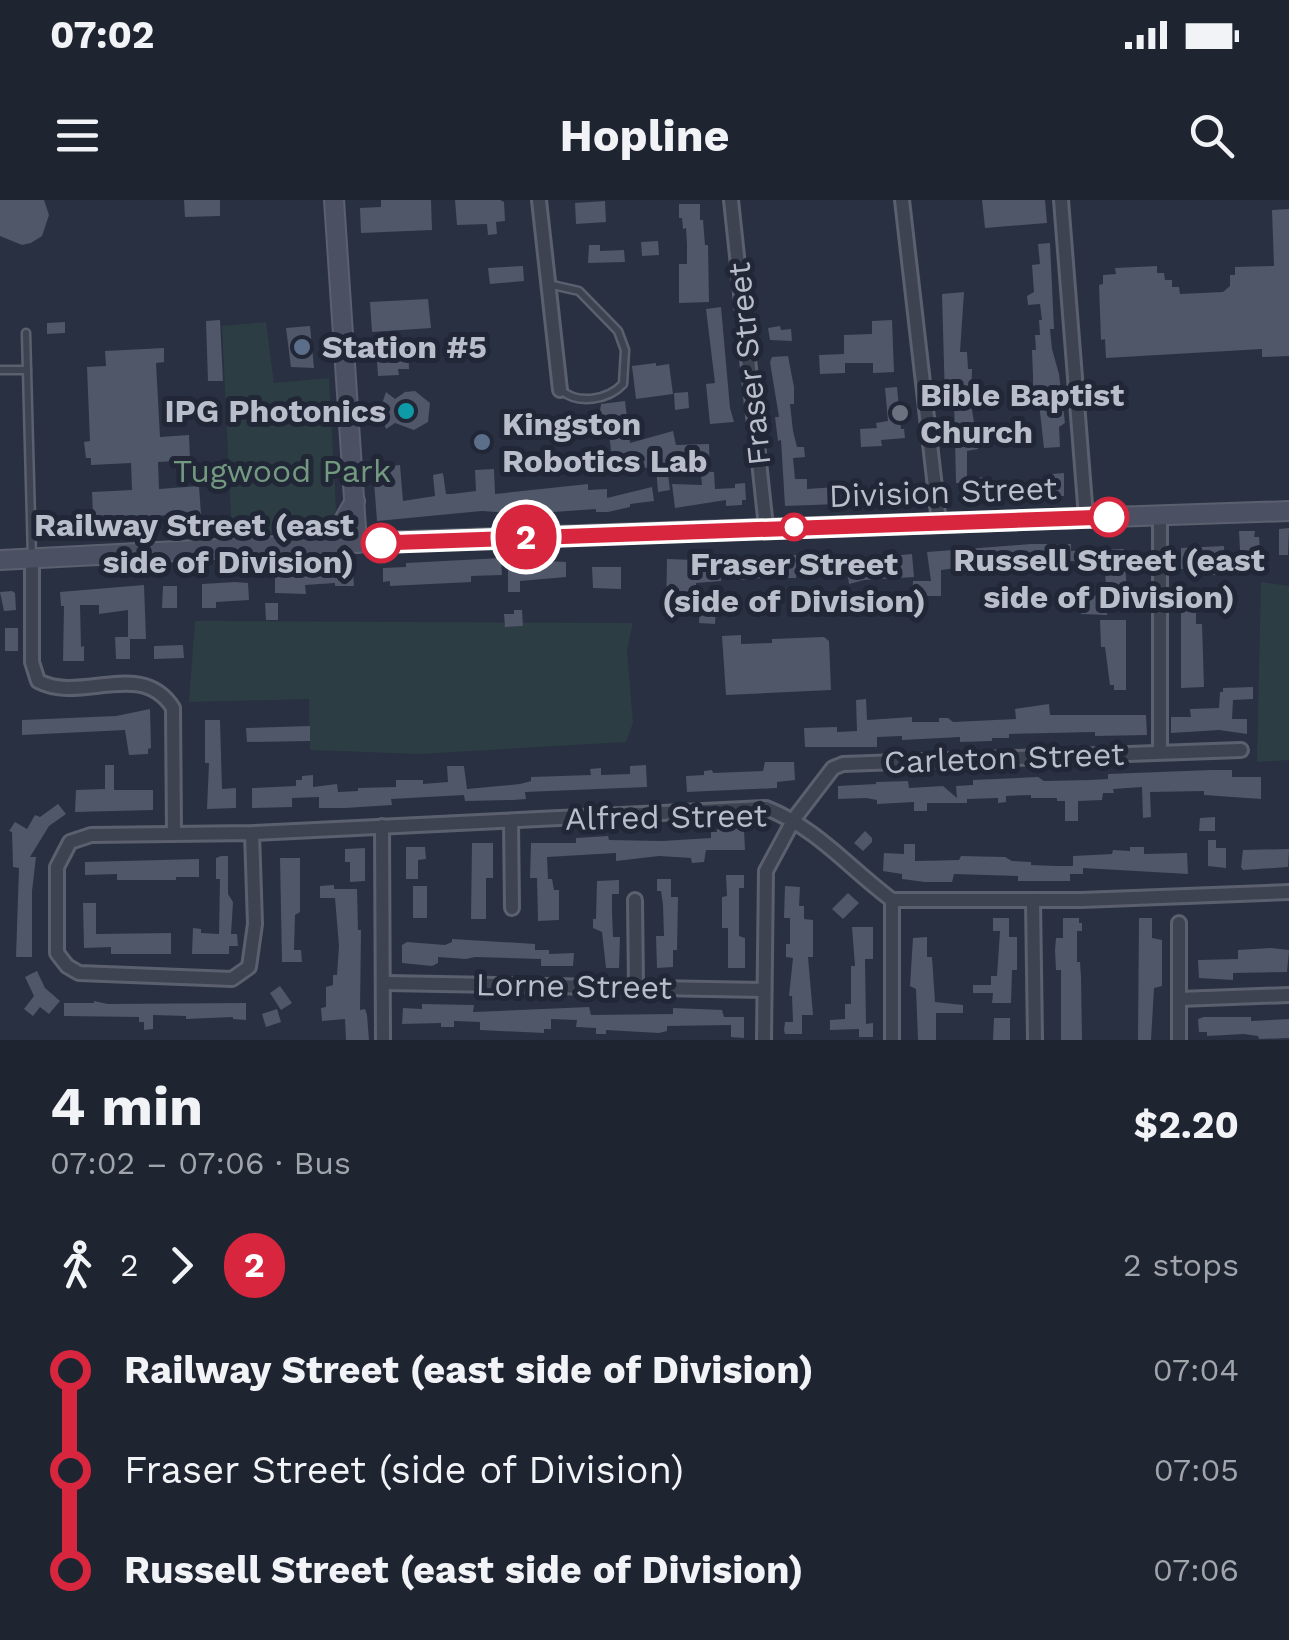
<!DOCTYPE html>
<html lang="en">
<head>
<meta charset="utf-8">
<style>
	body { margin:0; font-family:"Work Sans",sans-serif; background:#272c39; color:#f1f3f6; height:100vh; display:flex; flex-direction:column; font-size:38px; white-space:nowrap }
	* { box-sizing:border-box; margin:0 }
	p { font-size:32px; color:#a1a4ab }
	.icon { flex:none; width:55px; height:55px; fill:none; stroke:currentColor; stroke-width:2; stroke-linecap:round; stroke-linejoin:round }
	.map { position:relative; height:840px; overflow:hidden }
	.details { display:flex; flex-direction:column; background:#1f2431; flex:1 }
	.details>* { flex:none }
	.badge { padding:0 20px; border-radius:32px; font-size:35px; line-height:65px }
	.map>.badge { position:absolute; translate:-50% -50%; box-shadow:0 0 0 5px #fff }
	.legs { display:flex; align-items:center; gap:15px; height:110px; padding:0 50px; font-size:32px }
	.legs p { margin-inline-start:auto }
	.head { display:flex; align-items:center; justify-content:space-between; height:170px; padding:0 50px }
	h1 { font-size:55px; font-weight:700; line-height:75px }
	ul { padding:0 50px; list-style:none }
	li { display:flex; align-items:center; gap:35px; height:100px; font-size:38px }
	li i { display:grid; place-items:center; width:15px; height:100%; margin:0 12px; background:currentColor }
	li i::after { content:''; width:25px; height:25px; margin:-12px; border:8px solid; border-radius:50%; background:#1f2431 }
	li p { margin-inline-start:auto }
	li:first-child i { background:linear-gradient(#0000 50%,currentColor 0) }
	li:last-child i { background:linear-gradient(currentColor 50%,#0000 0) }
	.status { display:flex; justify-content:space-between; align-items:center; height:70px; padding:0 50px; background:#1f2431; direction:ltr }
	.status svg { height:28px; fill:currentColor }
	header { display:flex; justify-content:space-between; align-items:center; height:130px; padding:0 50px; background:#1f2431; font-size:45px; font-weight:700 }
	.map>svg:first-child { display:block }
	.green { fill:#2c3e43 }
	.building { fill:#4f5769 }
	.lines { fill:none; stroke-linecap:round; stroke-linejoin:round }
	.lane-casing { stroke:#5b606e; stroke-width:11 }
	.street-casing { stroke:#5b606e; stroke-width:18 }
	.secondary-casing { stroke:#5b606e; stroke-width:22 }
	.lane { stroke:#3d4351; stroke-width:6 }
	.street { stroke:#3d4351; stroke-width:12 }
	.secondary { stroke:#4b5163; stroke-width:18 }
	.line-1-casing { stroke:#fff; stroke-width:22 }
	.line-1 { stroke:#d7263d; stroke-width:15 }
	.service-dot { fill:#5c6f8a; stroke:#212736; stroke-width:4 }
	.culture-dot { fill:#0f9aa8; stroke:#212736; stroke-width:4 }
	.worship-dot { fill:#6b7280; stroke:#212736; stroke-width:4 }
	.stop-1-dot { fill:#fff; stroke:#d7263d; stroke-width:5 }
	.labels { text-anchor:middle; stroke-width:10; stroke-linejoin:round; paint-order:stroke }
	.poi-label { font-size:32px; font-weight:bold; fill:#babecb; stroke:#212736; text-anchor:start }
	.street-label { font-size:32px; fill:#babecb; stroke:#212736 }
	.park-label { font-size:32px; fill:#739a80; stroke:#212736 }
	.stop-label { font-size:32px; font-weight:bold; fill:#babecb; stroke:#212736 }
</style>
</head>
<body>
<div class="status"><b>07:02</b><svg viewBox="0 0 49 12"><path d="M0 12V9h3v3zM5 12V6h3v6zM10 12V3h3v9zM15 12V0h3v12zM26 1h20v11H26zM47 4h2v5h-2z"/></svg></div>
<header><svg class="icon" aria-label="menu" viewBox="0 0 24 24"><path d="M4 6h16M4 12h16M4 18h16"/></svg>Hopline<svg class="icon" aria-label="search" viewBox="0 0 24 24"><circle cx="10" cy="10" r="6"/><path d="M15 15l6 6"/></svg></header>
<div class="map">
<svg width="1289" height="840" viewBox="0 0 1289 840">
	<rect width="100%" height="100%" fill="#293041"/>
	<g class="green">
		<path d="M266 122 274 183 329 178 336 311C321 336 259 333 232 334L222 126Z"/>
		<path d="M1261 382 1289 386V560L1257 562Z"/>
		<path d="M195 421 633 423 627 450 633 523 626 542 420 554 310 550 309 499 189 502Z"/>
	</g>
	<g class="building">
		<path d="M0 0H44L49 15 42 36 31 43 22 45 0 36Z"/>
		<path d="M184 0H220V16L185 17Z"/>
		<path d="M381 0H431L432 30 361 33 360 8 381 7Z"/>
		<path d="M455 0H500L504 2 505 21 496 22 497 34 488 35 487 24 457 25Z"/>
		<path d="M982 0H1045L1047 23 985 28Z"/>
		<path d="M605 1 606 22 576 24 575 3Z"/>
		<path d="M679 4H700V20H703L705 45H708L709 102 679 103V64H687V45L686 28 683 29 682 18H679Z"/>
		<path d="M1289 9V156L1262 157V149L1106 158 1105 139 1101 140 1099 85 1103 84V75L1116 74 1115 68 1157 66V73H1164L1165 80H1172V87H1179L1180 94 1223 92 1230 86V75H1235V67L1274 66 1272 10Z"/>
		<path d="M658 41 659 55 642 56 641 42Z"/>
		<path d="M1050 43 1054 129H1050L1052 149 1059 174 1065 223 1059 227 1060 247 1044 248 1037 185 1033 186V176L1032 150H1036L1035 135H1040L1039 120H1042L1040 104 1028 105 1027 96 1034 92 1032 65 1040 64 1038 44Z"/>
		<path d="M589 45H600V51L624 50 625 62 588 63Z"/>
		<path d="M523 66 524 81 490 84 488 68Z"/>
		<path d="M964 92 960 152H967L968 169H972L971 203 978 249 967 251V279L986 277 987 283H1024L1052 281V274L1064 273V296L960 299V283H956L954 200H945L942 94Z"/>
		<path d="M428 99 431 128 372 132 370 102Z"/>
		<path d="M721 107 730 208 734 222 710 224 706 184 715 183 706 109Z"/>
		<path d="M220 120 223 181H208L206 121Z"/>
		<path d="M892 120 894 172 873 173V163H845V173L820 174 819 155 844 154V135L872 134V121Z"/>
		<path d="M65 122V133L47 134V123Z"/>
		<path d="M310 126 314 168 291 167 286 128Z"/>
		<path d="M780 126 781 130 791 129 792 141 770 140 768 128Z"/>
		<path d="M408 146 409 169H398L399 175 378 176 376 147Z"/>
		<path d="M164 148V162L156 163 160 237 189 235 190 260 158 262 159 289 199 286 201 314 100 318V315H93L92 292 132 290 131 263 91 265V258H86L84 242 90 241 87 167 106 166 105 151Z"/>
		<path d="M788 156 794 187V204H790L793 231 797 247H804L805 257 793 258 795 279H807V289L836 287V292H839V304L785 306 781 240 778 241 775 217H779L770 162 772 157Z"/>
		<path d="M656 163V166L669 164 673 194 636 199 632 166Z"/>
		<path d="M897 187 901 229H904L905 238 881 240 882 246 861 247 860 229 877 228 876 223 888 221 885 188Z"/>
		<path d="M415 191 430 203 428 222 414 230 395 223 386 229 380 210 386 192 395 199 405 192Z"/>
		<path d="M688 192 689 208 675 210 674 193Z"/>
		<path d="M625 201 630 243 673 231 676 245 709 244 710 272H714L715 289 735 288V284L745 283 746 300H742V305L726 306V300L675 308 672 284 702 285 700 265 667 267 670 290 658 292 656 267 613 270 609 232 602 230 600 211 601 204Z"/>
		<path d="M400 265 403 301 435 296 433 275 443 273 446 294H452L476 291 475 270 494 269 495 294 588 284V290L607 289V298L652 287 654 301 630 304V307L608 312H596V309L526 314 482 311 377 321 373 268Z"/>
		<path d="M1289 328 1288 355H1279V329Z"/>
		<path d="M1239 331H1255L1254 337H1259L1260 349 1252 359V368H1241Z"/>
		<path d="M1031 344H1071V351L1124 349 1127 392 1106 393 1105 366H1076V361H1059V357H1022L994 360 995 370 973 371 971 374 957 375V368L941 370V396H926V400H912L913 381H931L927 352Z"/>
		<path d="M1224 346 1225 374 1212 375V368L1181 369V348Z"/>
		<path d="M912 354 914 377 864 380 849 384 846 364 852 363 851 360Z"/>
		<path d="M796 355V378H784V376L740 380V358Z"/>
		<path d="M501 358 502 375 471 376V382L390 386V381L383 382V368L406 367V363Z"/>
		<path d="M667 359 724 361V369H720L721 381 696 383V412H666Z"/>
		<path d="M525 360 566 362V377L520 381V392H508V368H525Z"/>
		<path d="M592 367H621V389L593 388Z"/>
		<path d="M302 368 353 372 354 386H335V383L305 385 306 394 275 393V371Z"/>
		<path d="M235 382 248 383 249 400 216 402V408H202V384Z"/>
		<path d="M144 385 146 439H130V459H116L115 437H128V410L99 414V405H80L81 447 84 446V461H63L64 406H61L60 392Z"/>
		<path d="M163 386H177V408H162Z"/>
		<path d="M12 391 15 393 16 410 4 411 0 392Z"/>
		<rect x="1217" y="391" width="15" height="15"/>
		<path d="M1082 395 1108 396 1107 415 1081 414Z"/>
		<path d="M1196 395V424H1202L1204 487 1181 488V396Z"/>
		<path d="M265 403H278V420H266Z"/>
		<path d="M700 405 716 406 715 424 699 423Z"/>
		<path d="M514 410H522L523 426 505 427 504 414H514Z"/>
		<path d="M1100 420H1126V490H1114V485H1110L1105 447H1101Z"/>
		<rect x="5" y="428" width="13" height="23"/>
		<path d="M741 435V444L772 443V439L824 437 829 441 831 490 726 495 722 436Z"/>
		<path d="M183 445 184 458 154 459V446Z"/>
		<path d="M1253 487V499L1233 500 1232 519H1247V534L1219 530 1171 533V517H1191L1190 509 1219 508 1220 492H1223V488Z"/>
		<path d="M866 499 867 520 912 517V522H939V518H948L953 522 1016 519 1015 509 1049 504 1050 515H1146L1147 535 1095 536V532L1009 534V538H992V541L960 542V537L902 540V536L877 537V547H805L804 528 837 527V532L857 531 856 500Z"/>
		<path d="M150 509 151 548 148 549V554L129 555 125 530 22 535V520L116 516Z"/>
		<path d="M205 520H220L222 589 236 588V608L207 609 209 563H205Z"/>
		<path d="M310 526V541L247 542 246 528Z"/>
		<path d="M765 562H794L795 580 777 582V588L687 592 686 576 704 575V571L712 570 713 573 763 571Z"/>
		<path d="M105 565H114V590H153V610L75 612 76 590 105 589Z"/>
		<path d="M646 565 647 587 525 592 526 599 513 600 465 601 464 595 391 599 392 605 345 608H319V597L292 598V607L252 608V588L296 586V580H302V576L313 575V587L337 584 338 592 358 591V588L396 587V580H423V584L448 582 447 566H464L467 589 520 584 531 581V577L591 575 590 569 601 568V575L630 574V566Z"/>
		<path d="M1211 570H1232V577H1261V599L1204 595V591L1150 592 1151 617 1143 618 1142 587 1113 589 1114 593H1103L1102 600 1078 601V621H1065V601H1057V598H1031V595L1006 596V602L998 603V598L967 599V603H927V611H914V602L877 604V600L866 598 838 599V586L876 584V582L908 581 909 588 943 586 957 598 956 586 973 585V580L1038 577 1044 581 1090 580 1108 579V574Z"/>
		<path d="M58 604 66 614 49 626 30 657H36L32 691V757H16L19 668 13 667 12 632 9 631 15 622 27 629 35 615 40 617Z"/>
		<path d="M1215 617V631H1199L1200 618Z"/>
		<path d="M738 628 744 630 745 650H706L704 662 692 663 691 658 659 656 616 661V653L547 657 548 679H552L554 690H559V720L538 721 537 678H530L531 643H576V638L608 636 609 640 662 641 711 638V632H717V629Z"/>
		<path d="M865 631 872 638V642L863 651 854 643Z"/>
		<path d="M1208 640H1216V648H1226V668L1208 666Z"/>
		<path d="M472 643H493V678H486V719H471Z"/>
		<path d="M904 644H915V661L959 660 961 656 1005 657 1012 661 1031 662V665L1057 666H1073V656L1112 654 1113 650 1130 651V647H1144V654L1187 653 1188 674 1083 668V674H1070V681H1018V676L954 674 952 682H925L902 679V674L883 671 884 653 904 654Z"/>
		<path d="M406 647H425L426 659 418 660V679H406Z"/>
		<path d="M365 648V681L350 682V662H345V649Z"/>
		<path d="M1289 649 1288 667 1243 670 1241 667 1243 650Z"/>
		<path d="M221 656H228V694L233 702 231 734H237L238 746H229V754H192L193 728 201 729V733L219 734 220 679H216V658Z"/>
		<path d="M280 658H300V712L295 715 294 750H301L302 762H282Z"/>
		<path d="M199 659V677H176V680H117V674L85 675V662Z"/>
		<path d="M726 675H744V688H739V736L745 738V768H728V728H722V697L727 696Z"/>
		<path d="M657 679H671V697H678L677 750H673V767L657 768 656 736H664L663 705 661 691H657Z"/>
		<path d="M619 680V694H612V713L613 737H620L619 768H606L602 732 593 728V719H596L597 681Z"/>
		<path d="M334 685V689H357L358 730H361L360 810 365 809 367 815 369 840H346L345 819 322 821 321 808 326 807V787L333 785V775H337L339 746 335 698H320V686Z"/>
		<rect x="413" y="686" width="14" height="32"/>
		<path d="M785 686 800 687 799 706H804V719L813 720V757H808L813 815H802V834H785L784 830 785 822H793L792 796H789L793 758 786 757V744H790V718H784Z"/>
		<path d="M848 693 859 703 843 719 832 709Z"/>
		<path d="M83 703H96V734L171 733V754H111V747L84 748Z"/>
		<path d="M993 718H1009V737H1017V770H1012L1011 803H992L993 793H973V785H991V776H997L1000 731H993Z"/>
		<path d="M1063 718H1079V723H1082V731H1077V762H1080L1081 777 1082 840H1061V770H1056L1055 750 1056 738H1063Z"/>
		<path d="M1139 718H1152V738L1162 740V786L1154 788 1151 840H1138Z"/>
		<path d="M852 727H873V759H865L866 824 873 823V837H859V829L830 830V820L845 819V804H851V766H855Z"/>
		<path d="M927 737V757H932L935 802 963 805V813H936V840H918L916 789 910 786 913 738Z"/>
		<path d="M452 739 535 744V750H549V754L574 753 573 766H541V759L475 757 466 759 438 757V763L432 766 402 763V745L407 742 445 745 452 742Z"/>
		<path d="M1271 748 1289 750 1287 772 1233 773V780L1199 778 1198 760 1238 759V750Z"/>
		<path d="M37 771 45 788 60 801 49 814 40 807 33 816 24 809 34 796 25 777Z"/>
		<path d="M280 786 292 803 281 810 270 793Z"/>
		<path d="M94 801 108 804 246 803V820L233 819V817L186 819V816L153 815V829L144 830V822H139V817L64 816V803H94Z"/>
		<path d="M422 804 474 805 473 812 589 807 591 815 673 814V808L722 810 724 817H744V838L731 837V825L667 826V831L659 833 606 830V834H596V828L576 827 577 820 551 819V829H544V833L480 830V822L454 821V827H441V823L402 824 403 808 422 809Z"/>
		<path d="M277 809 281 822 266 827 262 814Z"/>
		<path d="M1204 817H1251V821L1289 819V838L1259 839 1258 836 1244 834 1207 836V832H1199L1198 819Z"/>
		<path d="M994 818H1010V840H993Z"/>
	</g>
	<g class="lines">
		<defs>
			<g id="lane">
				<path d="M548 84 579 91 618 131 625 150 623 184C608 200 578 205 561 190"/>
				<path d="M26 133 32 357"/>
				<path d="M0 170H27"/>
			</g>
			<g id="street">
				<path d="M539 0 560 190"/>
				<path d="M731 0 766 327"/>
				<path d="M902 0 939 322"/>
				<path d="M1061 0 1086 317"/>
				<path d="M1160 316V552"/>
				<path d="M32 358V462L38 481C81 504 141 458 173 508L174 634"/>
				<path d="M511 621 512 708"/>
				<path d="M382 626 383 840"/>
				<path d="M252 633 255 724 249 767 232 779 79 773 67 766 57 753V667L70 642 91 635 252 633 766 608C817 628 849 668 892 700H1081L1289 692"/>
				<path d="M635 700 636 787"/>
				<path d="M892 700V840"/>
				<path d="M1033 701 1035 840"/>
				<path d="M385 783 763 790"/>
				<path d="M1179 799 1289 795"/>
				<path d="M764 840 766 671 794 619 833 568 843 564 1241 550"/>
				<path d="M1179 840V723"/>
			</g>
			<g id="secondary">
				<path d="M334 0 357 343"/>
				<path d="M318 344 336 334 355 301"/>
				<path d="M0 360 316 344 1289 311"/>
			</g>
		</defs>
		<use href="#lane" class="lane-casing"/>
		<use href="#street" class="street-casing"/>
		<use href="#secondary" class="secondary-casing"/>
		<use href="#lane" class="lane"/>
		<use href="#street" class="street"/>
		<use href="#secondary" class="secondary"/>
	</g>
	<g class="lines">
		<defs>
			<path id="line-1" d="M381 343 1109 317"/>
		</defs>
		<use href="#line-1" class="line-1-casing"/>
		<use href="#line-1" class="line-1"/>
	</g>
	<g class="service-dot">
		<circle cx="302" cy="147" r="10"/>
		<circle cx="482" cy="242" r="10"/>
	</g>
	<circle class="culture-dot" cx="406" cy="211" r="10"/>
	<circle class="worship-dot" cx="900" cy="213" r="10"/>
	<g class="stop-1-dot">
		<circle cx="1109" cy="317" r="18"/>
		<circle cx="794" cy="327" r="12"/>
		<circle cx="381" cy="343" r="18"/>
	</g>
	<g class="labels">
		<g class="poi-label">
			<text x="322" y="158">Station #5</text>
			<text x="920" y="206">Bible Baptist<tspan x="920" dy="37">Church</tspan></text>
			<text x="386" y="222" text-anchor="end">IPG Photonics</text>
			<text x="502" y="235">Kingston<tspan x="502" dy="37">Robotics Lab</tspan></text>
		</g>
		<g class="street-label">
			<text transform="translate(749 164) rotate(-96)" y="11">Fraser Street</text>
			<text transform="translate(943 292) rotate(-2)" y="11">Division Street</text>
			<text transform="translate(1004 558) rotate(-2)" y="11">Carleton Street</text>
			<text transform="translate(666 617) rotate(-1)" y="11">Alfred Street</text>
			<text transform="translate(574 786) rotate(1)" y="11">Lorne Street</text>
		</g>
		<g class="park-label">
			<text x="282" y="282">Tugwood Park</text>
		</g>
		<g class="stop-label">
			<text x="354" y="336" text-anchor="end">Railway Street (east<tspan x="354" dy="37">side of Division)</tspan></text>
			<text x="1109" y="371">Russell Street (east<tspan x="1109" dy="37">side of Division)</tspan></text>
			<text x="794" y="375">Fraser Street<tspan x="794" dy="37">(side of Division)</tspan></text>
		</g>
	</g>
</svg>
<b class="badge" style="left:526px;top:337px;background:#d7263d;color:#fff">2</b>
</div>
<section class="details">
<div class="head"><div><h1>4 min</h1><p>07:02 – 07:06 · Bus</p></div><b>$2.20</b></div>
<div class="legs"><svg class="icon" aria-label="walk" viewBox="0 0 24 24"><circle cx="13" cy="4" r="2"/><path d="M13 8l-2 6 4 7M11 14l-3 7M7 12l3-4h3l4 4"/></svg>2<svg class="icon" aria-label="forward" viewBox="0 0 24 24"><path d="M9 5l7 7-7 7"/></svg><b class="badge" style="background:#d7263d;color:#fff">2</b><p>2 stops</p></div>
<ul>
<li><i style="color:#d7263d"></i><b>Railway Street (east side of Division)</b><p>07:04</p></li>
<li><i style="color:#d7263d"></i><span>Fraser Street (side of Division)</span><p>07:05</p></li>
<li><i style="color:#d7263d"></i><b>Russell Street (east side of Division)</b><p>07:06</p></li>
</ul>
</section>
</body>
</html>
